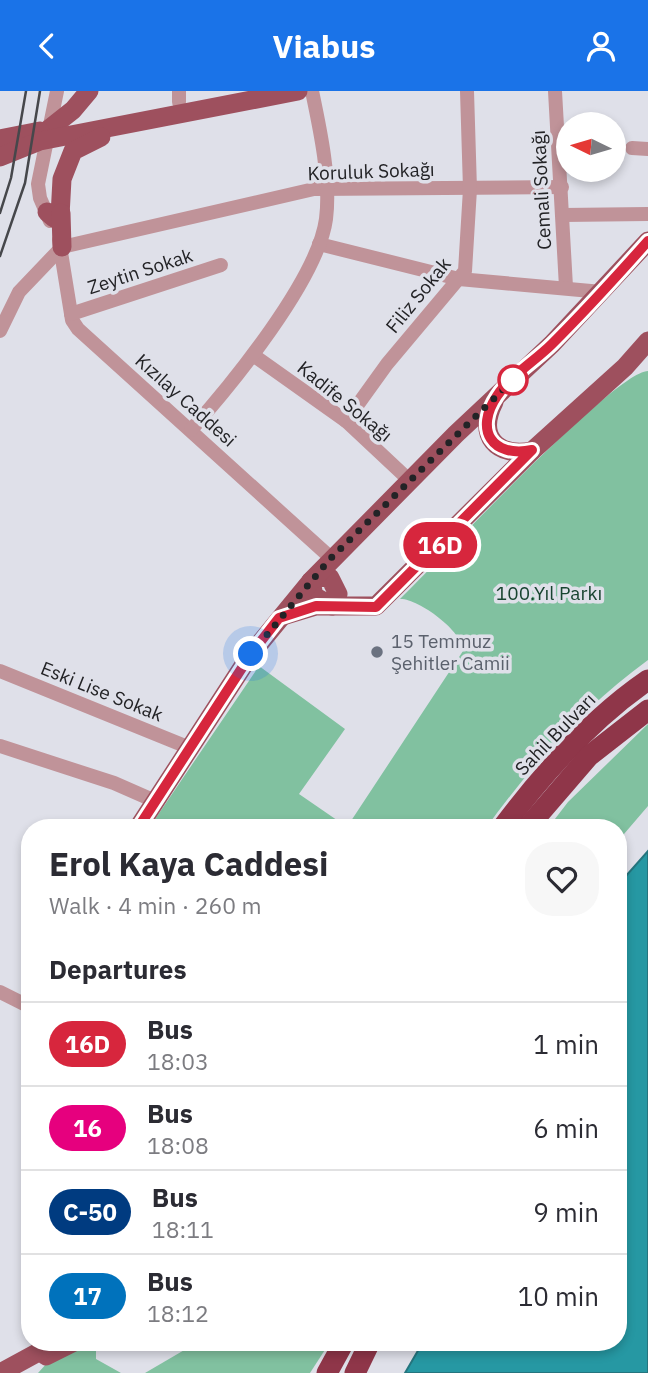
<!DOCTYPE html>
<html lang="en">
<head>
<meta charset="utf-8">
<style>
	body { margin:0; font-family:"IBM Plex Sans",sans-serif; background:#f7f7f7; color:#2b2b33; height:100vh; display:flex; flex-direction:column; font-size:26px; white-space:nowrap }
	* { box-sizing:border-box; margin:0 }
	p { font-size:23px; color:#7c7c81 }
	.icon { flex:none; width:38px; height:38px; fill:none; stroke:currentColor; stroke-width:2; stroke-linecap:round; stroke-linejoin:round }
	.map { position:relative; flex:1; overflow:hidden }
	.sheet { position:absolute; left:21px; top:728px; width:606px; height:532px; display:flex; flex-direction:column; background:#fff; border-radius:28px; box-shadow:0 4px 10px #0003 }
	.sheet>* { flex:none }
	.badge { padding:0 14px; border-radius:23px; font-size:24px; line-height:46px }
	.needle { width:46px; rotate:275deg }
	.fabs { position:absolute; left:556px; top:21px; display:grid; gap:14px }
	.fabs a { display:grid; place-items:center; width:70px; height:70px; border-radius:50%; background:#fff; box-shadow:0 4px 10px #0003; font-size:35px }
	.you { position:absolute; width:35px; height:35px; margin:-18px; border:5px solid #fff; border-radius:50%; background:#1a73e8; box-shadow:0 0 0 10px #1a73e833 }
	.map>.badge { position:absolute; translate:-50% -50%; box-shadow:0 0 0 4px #fff }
	h2 { padding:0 28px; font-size:26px; line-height:63px }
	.round { display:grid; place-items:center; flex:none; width:74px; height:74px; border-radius:28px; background:#f7f7f7 }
	.overview { display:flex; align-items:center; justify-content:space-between; height:119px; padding:0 28px }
	h1 { font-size:33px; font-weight:700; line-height:52px }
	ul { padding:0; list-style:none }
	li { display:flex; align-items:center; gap:21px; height:84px; padding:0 28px; border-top:2px solid #e1e1e2 }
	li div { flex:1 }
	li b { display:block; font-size:26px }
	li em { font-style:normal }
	li .badge { min-width:77px; font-weight:700; text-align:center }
	header { display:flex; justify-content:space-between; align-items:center; height:91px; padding:0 28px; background:#1a73e8; color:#fff; font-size:32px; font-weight:700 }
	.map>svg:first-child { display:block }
	.green { fill:#81c1a0 }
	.water { fill:#2698a3; stroke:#25757e; stroke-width:2 }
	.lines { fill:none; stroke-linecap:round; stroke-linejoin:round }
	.minor { stroke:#c09399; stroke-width:14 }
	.major { stroke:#9e505e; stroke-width:19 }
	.highway { stroke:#8f3649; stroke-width:21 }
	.rail { stroke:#46474b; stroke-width:2.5 }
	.line-casing { stroke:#fff; stroke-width:16 }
	.line { stroke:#d7263d; stroke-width:10 }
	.walk { stroke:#232326; stroke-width:7; stroke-dasharray:0 12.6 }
	.stop-dot { fill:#fff; stroke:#d7263d; stroke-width:3.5 }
	.worship-dot { fill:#6b7280; stroke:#dfe0e9; stroke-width:2.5 }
	.labels { text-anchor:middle; stroke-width:7; stroke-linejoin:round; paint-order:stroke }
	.street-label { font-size:19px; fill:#232326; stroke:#dfe0e9 }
	.park-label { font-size:19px; fill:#184430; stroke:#dfe0e9 }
	.worship-label { font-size:19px; fill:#5b616d; stroke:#dfe0e9; text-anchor:start }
</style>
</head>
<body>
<header><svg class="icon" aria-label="back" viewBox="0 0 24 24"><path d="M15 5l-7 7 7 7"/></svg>Viabus<svg class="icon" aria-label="person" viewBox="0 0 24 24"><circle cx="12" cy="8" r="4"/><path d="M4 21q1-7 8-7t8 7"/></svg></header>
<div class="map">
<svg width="648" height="1282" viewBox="0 0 648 1282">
	<rect width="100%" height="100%" fill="#dfe0e9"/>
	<g class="green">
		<path d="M648 280V569C584 616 533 672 486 737H149L259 575 345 638 299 703 347 736 463 560C464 541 418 507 400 508 435 474 615 280 648 280Z"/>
		<path d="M648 633V715L618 750V737H548L568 711Z"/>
		<path d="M96 1251V1268L121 1282H38L48 1271Z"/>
		<path d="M198 1251H330L310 1282H145Z"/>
	</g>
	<path class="water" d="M648 760V1282H405L423 1251H618V794Z"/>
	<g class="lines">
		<g class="minor">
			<path d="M555 0 566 196"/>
			<path d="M179 11V0"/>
			<path d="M632 57 648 58"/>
			<path d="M563 124 648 123"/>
			<path d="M50 130 40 107 38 93 57 0"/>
			<path d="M59 149 72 229 78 238 331 467"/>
			<path d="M319 153 459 188 602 201"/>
			<path d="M62 156 314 98 562 96"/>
			<path d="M71 223 221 174"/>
			<path d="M0 240 19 201 62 156"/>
			<path d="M253 264 346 330 409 389"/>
			<path d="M346 330 387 273 465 180 470 98 467 0"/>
			<path d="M191 339C232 293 318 188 326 128 331 89 320 38 312 0"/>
			<path d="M0 580 190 657"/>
			<path d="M0 655 114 692 155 710"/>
			<path d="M0 901 30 916"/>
		</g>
		<g class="major">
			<path d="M49 38 73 19 89 0"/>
			<path d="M0 48 40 40"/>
			<path d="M0 66 40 50 298 0"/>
			<path d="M47 121 54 127 60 125 62 88 73 60 101 46"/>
			<path d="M61 122 62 156"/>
			<path d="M494 311C477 345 496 366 532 360"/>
			<path d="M318 486 330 487 338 503 332 515 314 505 311 490Z"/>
			<path d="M283 525 316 515H376L532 360 625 276 648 250"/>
			<path d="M138 737 251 563 311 490 456 343 552 253 648 150"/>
			<path d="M46 1265 74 1251"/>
			<path d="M0 1282 57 1251"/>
		</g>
		<g class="highway">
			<path d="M502 737C544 681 591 628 648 589"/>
			<path d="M527 737 589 665 648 619"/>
			<path d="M327 1282 344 1251"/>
			<path d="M355 1282 370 1251"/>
		</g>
		<g class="rail">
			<path d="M0 122 11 87 26 0"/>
			<path d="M0 165 25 92 40 0"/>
		</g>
	</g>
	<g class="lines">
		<defs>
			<path id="line" d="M138 737 251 563 279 527 316 515 376 516 532 359C492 367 474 339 497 305 510 285 535 270 552 253 585 220 617 185 648 150"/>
		</defs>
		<use href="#line" class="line-casing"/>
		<use href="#line" class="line"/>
		<path class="walk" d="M251 563 329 469 520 282 513 289"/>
	</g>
	<circle class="stop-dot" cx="513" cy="289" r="14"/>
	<circle class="worship-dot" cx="377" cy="561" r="7"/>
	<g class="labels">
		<g class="street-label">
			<text transform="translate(371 80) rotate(-2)" y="7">Koruluk Sokağı</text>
			<text transform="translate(541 99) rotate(-93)" y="7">Cemali Sokağı</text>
			<text transform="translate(140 180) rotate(-18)" y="7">Zeytin Sokak</text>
			<text transform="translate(418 204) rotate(-51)" y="7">Filiz Sokak</text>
			<text transform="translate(186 309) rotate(42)" y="7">Kızılay Caddesi</text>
			<text transform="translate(345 310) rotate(39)" y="7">Kadife Sokağı</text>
			<text transform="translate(102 600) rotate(22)" y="7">Eski Lise Sokak</text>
			<text transform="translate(555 643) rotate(-46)" y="7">Sahil Bulvarı</text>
		</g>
		<g class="park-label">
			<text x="549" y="509">100.Yıl Parkı</text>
		</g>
		<g class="worship-label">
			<text x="391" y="557">15 Temmuz<tspan x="391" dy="22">Şehitler Camii</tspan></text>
		</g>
	</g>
</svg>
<div class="fabs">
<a><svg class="needle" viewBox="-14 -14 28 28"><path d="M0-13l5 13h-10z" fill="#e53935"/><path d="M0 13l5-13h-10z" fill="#7c7c81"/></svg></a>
</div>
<div class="you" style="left:251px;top:563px"></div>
<b class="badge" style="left:440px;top:454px;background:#d7263d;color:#fff">16D</b>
<section class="sheet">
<div class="overview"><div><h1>Erol Kaya Caddesi</h1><p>Walk · 4 min · 260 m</p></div><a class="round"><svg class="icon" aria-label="heart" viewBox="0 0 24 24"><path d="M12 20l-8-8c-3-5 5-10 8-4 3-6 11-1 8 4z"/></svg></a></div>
<h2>Departures</h2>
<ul>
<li><span class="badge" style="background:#d7263d;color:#fff">16D</span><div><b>Bus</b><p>18:03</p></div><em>1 min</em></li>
<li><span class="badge" style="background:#e6007e;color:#fff">16</span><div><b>Bus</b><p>18:08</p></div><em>6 min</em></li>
<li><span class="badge" style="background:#003b80;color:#fff">C-50</span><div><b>Bus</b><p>18:11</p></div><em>9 min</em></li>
<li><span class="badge" style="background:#0072bc;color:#fff">17</span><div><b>Bus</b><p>18:12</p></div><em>10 min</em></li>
</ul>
</section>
</div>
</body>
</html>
